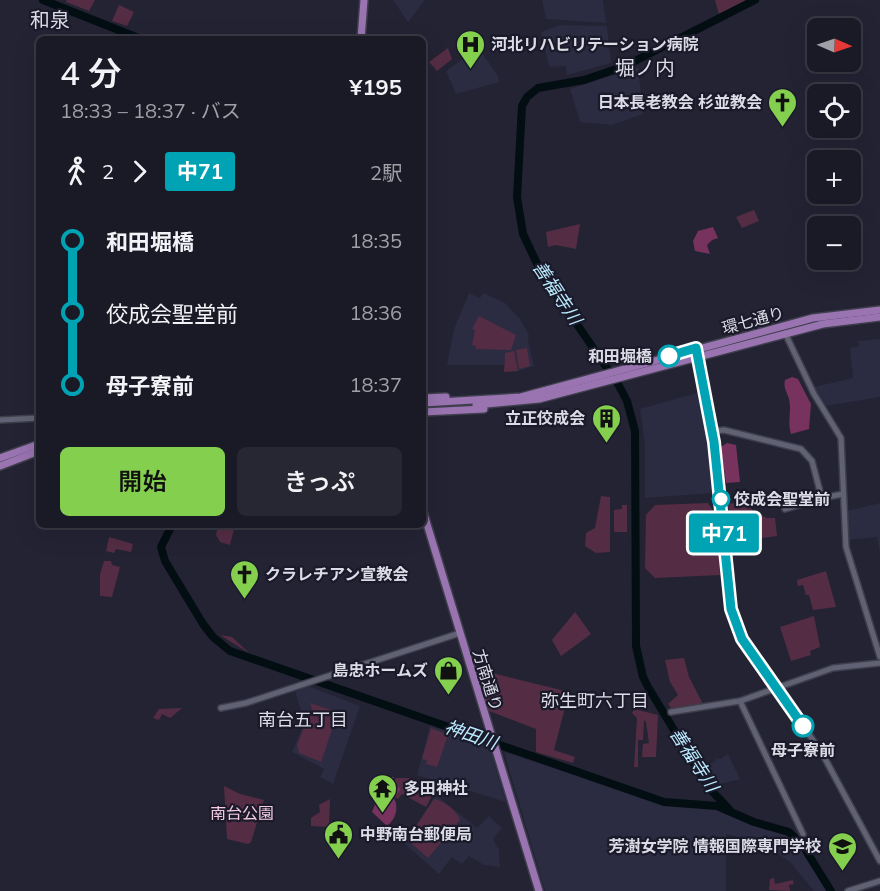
<!DOCTYPE html>
<html lang="ja">
<head>
<meta charset="utf-8">
<style>
	body { margin:0; font-family:Mulish,"Noto Sans JP",sans-serif; background:#272733; color:#f1f3f6; height:100vh; display:flex; flex-direction:column; font-size:22px; white-space:nowrap }
	* { box-sizing:border-box; margin:0 }
	p { font-size:20px; color:#9fa1a7 }
	.icon { flex:none; width:33px; height:33px; fill:none; stroke:currentColor; stroke-width:2; stroke-linecap:round; stroke-linejoin:round }
	.map { position:relative; flex:1; overflow:hidden }
	.details { position:absolute; left:36px; top:36px; width:390px; height:492px; display:flex; flex-direction:column; background:#1a1a27; border-radius:9px; box-shadow:0 6px 24px #0002,0 0 0 2px #383844 }
	.details>* { flex:none }
	.badge { padding:0 12px; border-radius:4px; font-size:21px; line-height:39px }
	.needle { width:39px; rotate:92deg }
	.buttons { position:absolute; left:807px; top:18px; display:grid; gap:12px }
	.buttons a { display:grid; place-items:center; width:54px; height:54px; border-radius:9px; background:#1a1a27; box-shadow:0 6px 24px #0002,0 0 0 2px #383844; font-size:30px }
	.map>.badge { position:absolute; translate:-50% -50%; box-shadow:0 0 0 3px #fff }
	.legs { display:flex; align-items:center; gap:9px; height:66px; padding:0 24px; font-size:20px }
	.legs p { margin-inline-start:auto }
	.overview { display:flex; align-items:center; justify-content:space-between; height:102px; padding:0 24px }
	h1 { font-size:33px; font-weight:600; line-height:45px }
	.cta { display:flex; gap:12px; margin-top:auto; padding:12px 24px }
	.cta a { flex:1; height:69px; border-radius:9px; background:#84d04e; color:#111; font-size:24px; font-weight:600; line-height:69px; text-align:center }
	.cta a+a { background:#272733; color:#f1f3f6 }
	ul { padding:0 24px; list-style:none }
	li { display:flex; align-items:center; gap:21px; height:72px; font-size:22px }
	li i { display:grid; place-items:center; width:9px; height:100%; margin:0 8px; background:currentColor }
	li i::after { content:''; width:15px; height:15px; margin:-8px; border:4px solid; border-radius:50%; background:#1a1a27 }
	li p { margin-inline-start:auto }
	li:first-child i { background:linear-gradient(#0000 50%,currentColor 0) }
	li:last-child i { background:linear-gradient(currentColor 50%,#0000 0) }
	.map>svg:first-child { display:block }
	.built { fill:#2b2b41 }
	.green { fill:#542d44 }
	.forest { fill:#77335d }
	.lines { fill:none; stroke-linecap:round; stroke-linejoin:round }
	.river { stroke:#030e13; stroke-width:8 }
	.tertiary-casing { stroke:#3f3e4c; stroke-width:8 }
	.primary-casing { stroke:#3f3e4c; stroke-width:10 }
	.tertiary { stroke:#616174; stroke-width:5 }
	.primary { stroke:#9974b1; stroke-width:7 }
	.line-1-casing { stroke:#fff; stroke-width:14 }
	.line-1 { stroke:#00a3b4; stroke-width:9 }
	.stop-1-dot { fill:#fff; stroke:#00a3b4; stroke-width:3 }
	.labels { text-anchor:middle; stroke-width:4.5; stroke-linejoin:round; paint-order:stroke }
	.poi-label { font-size:16px; font-weight:bold; fill:#dcdce7; stroke:#1a1a2a; text-anchor:start }
	.street-label { font-size:16px; fill:#dcdce7; stroke:#1a1a2a }
	.stop-label { font-size:16px; font-weight:bold; fill:#dcdce7; stroke:#1a1a2a; text-anchor:end }
	.park-label { font-size:16px; fill:#f4cae1; stroke:#1a1a2a }
	.water-label { font-size:18px; font-style:italic; fill:#bbebfe; stroke:#1a1a2a }
	.neighbourhood-label { font-size:18px; fill:#dcdce7; stroke:#1a1a2a }
	.quarter-label { font-size:20px; fill:#dcdce7; stroke:#1a1a2a }
</style>
</head>
<body>
<div class="map">
<svg width="880" height="891" viewBox="0 0 880 891">
	<rect width="100%" height="100%" fill="#232334"/>
	<g class="built">
		<path d="M393 0H425L408 22Z"/>
		<path d="M542 0H603L606 23 546 19Z"/>
		<path d="M560 25 607 26 611 63 567 75 566 66 549 67 541 32Z"/>
		<path d="M475 43 498 76 499 82 456 94 446 71 463 59 465 50Z"/>
		<path d="M638 67 643 114 612 125 580 122 570 89Z"/>
		<path d="M469 293 480 298 483 293 488 295 505 303 520 319 529 335 528 341 534 366 518 371 513 352 505 353 504 365H447L454 329Z"/>
		<path d="M880 339V397L826 406 814 387 853 378 850 348 858 346 859 341Z"/>
		<path d="M700 392 708 435 714 493 645 498V446L640 409Z"/>
		<path d="M880 503V554L877 537 847 540 846 511Z"/>
		<path d="M308 686 360 706 333 784 320 777 324 769 292 752 305 722 295 692Z"/>
		<path d="M430 726 489 745 506 802 417 775Z"/>
		<path d="M504 752 666 805 715 809 731 814 746 822 788 836 806 852 829 891H814L790 862 763 844 726 834V891H545Z"/>
		<path d="M728 754 740 779 716 785 705 766 716 761 715 758 720 759Z"/>
		<path d="M436 795 477 828 489 816 502 828 493 839 499 850 500 867 484 865 469 856 462 864 452 857 439 874 404 843Z"/>
	</g>
	<g class="green">
		<path d="M67 0H95L89 11 66 2Z"/>
		<path d="M715 0H751L719 14Z"/>
		<path d="M119 5 134 12 127 26 112 21Z"/>
		<path d="M448 48 452 59 437 71 429 62Z"/>
		<path d="M754 210 759 221 742 228 736 217Z"/>
		<path d="M580 224 576 249 556 245 548 247 546 232Z"/>
		<path d="M479 316 516 335 511 350 476 349V346L472 345 475 330 472 329Z"/>
		<path d="M527 348 530 366 519 369 516 350Z"/>
		<path d="M514 351 518 371 504 372 505 353Z"/>
		<path d="M601 496 610 497V552L596 553 585 546 586 533 595 528Z"/>
		<path d="M748 501 753 512 767 518H775L777 536 732 542 728 504Z"/>
		<path d="M708 503 716 515 720 575 655 578 645 568 646 515 655 505Z"/>
		<path d="M622 505H627V532H614V510L622 509Z"/>
		<path d="M218 525H235L230 545 220 542 216 535Z"/>
		<path d="M109 537 133 544 131 552 116 549 114 553 106 551Z"/>
		<path d="M104 561H111L112 565 120 567 112 597 100 596V574Z"/>
		<path d="M826 571 836 607 813 610 809 595H806L803 585 798 586 797 580Z"/>
		<path d="M575 612 591 634 561 656 552 640Z"/>
		<path d="M814 616 820 647 810 651 811 655 791 661 780 627Z"/>
		<path d="M220 635 232 637 249 653Z"/>
		<path d="M684 658 689 677 703 704 672 709 668 704 678 695 670 682 665 660Z"/>
		<path d="M476 669 569 692 554 750 575 757 573 763 536 752V729L489 711Z"/>
		<path d="M310 703 334 711 337 715 321 762 299 753 297 745 306 722 304 716 313 712Z"/>
		<path d="M182 708 170 718 162 714 159 720 153 718 159 709Z"/>
		<path d="M634 709 658 715 656 757H642L643 744 649 743 646 722 644 720 643 740H638V767H634L637 718 632 713Z"/>
		<path d="M431 728 448 735 437 767 426 764 427 760 422 759Z"/>
		<path d="M396 778H410L429 784V790L434 792 426 807 402 794 398 799 387 793Z"/>
		<path d="M224 786 240 794 264 800 251 842 248 844 227 839Z"/>
		<path d="M330 799 329 827 311 826V818L320 812 319 805Z"/>
		<path d="M434 799C442 800 457 810 460 820L428 858 407 840Z"/>
		<path d="M774 878 775 884 793 880 794 884 789 885 790 891 769 890 770 879Z"/>
	</g>
	<g class="forest">
		<path d="M713 227 718 238 712 240 707 245 710 254 695 251 693 241 698 231Z"/>
		<path d="M792 377 798 379 811 404 809 429 791 434C787 421 792 412 789 399 787 392 783 388 785 380Z"/>
		<path d="M727 443 736 445 740 482 726 483 721 447Z"/>
		<path d="M389 777H394L389 788 392 790 399 787 400 790 394 798C399 808 396 819 387 826L372 812C377 800 380 788 389 777Z"/>
	</g>
	<g class="lines">
		<g class="river">
			<path d="M43 0 141 39"/>
			<path d="M172 525 161 547 165 561 203 624 213 637 230 651 664 802 717 806 754 822 789 832 803 846 831 891"/>
			<path d="M729 809 709 788 648 687 643 677 636 646 635 431 627 401 618 384 541 272 523 234 517 197 522 106 527 97 538 88 584 80 625 66 755 0"/>
		</g>
		<defs>
			<g id="tertiary">
				<path d="M785 333 814 394 841 438 846 547 880 657"/>
				<path d="M696 348 713 431 734 620 742 639 822 753 880 861"/>
				<path d="M0 420 39 418"/>
				<path d="M713 431 724 430 801 449 812 461 821 495 827 497 843 494"/>
				<path d="M785 509 813 501 821 495"/>
				<path d="M740 701 803 834"/>
				<path d="M221 708 246 703 460 633"/>
				<path d="M671 712 740 701 833 668 880 663"/>
				<path d="M848 891 880 881"/>
			</g>
			<g id="primary">
				<path d="M361 39 364 0"/>
				<path d="M423 398 446 397"/>
				<path d="M423 403 521 397 813 318 880 310"/>
				<path d="M476 405 539 399 823 324 880 317"/>
				<path d="M423 412 484 409"/>
				<path d="M0 458 39 444"/>
				<path d="M0 466 39 451"/>
				<path d="M423 511 539 891"/>
			</g>
		</defs>
		<use href="#tertiary" class="tertiary-casing"/>
		<use href="#primary" class="primary-casing"/>
		<use href="#tertiary" class="tertiary"/>
		<use href="#primary" class="primary"/>
	</g>
	<g class="lines">
		<defs>
			<path id="line-1" d="M669 356 696 348 714 442 731 609 742 639 803 726"/>
		</defs>
		<use href="#line-1" class="line-1-casing"/>
		<use href="#line-1" class="line-1"/>
	</g>
	<defs>
		<symbol id="hospital-pin" viewBox="-11 -11 22 30"><path d="M0 17L-7.5 6A9.5 9.5 0 1 1 7.5 6Z" fill="#84d04e" stroke="#1a1a2a"/><path d="M-5-5h3v3.5h4V-5h3V5h-3V1.5h-4V5h-3Z" fill="#111"/></symbol>
		<symbol id="church-pin" viewBox="-11 -11 22 30"><path d="M0 17L-7.5 6A9.5 9.5 0 1 1 7.5 6Z" fill="#84d04e" stroke="#1a1a2a"/><path d="M-1.2-6h2.4v3.5h3.3v2.4h-3.3V6h-2.4V-.1h-3.3v-2.4h3.3Z" fill="#111"/></symbol>
		<symbol id="building-pin" viewBox="-11 -11 22 30"><path d="M0 17L-7.5 6A9.5 9.5 0 1 1 7.5 6Z" fill="#84d04e" stroke="#1a1a2a"/><path d="M-4-6H4V6H1V3H-1V6H-4ZM-2.5-4.3h1.7v1.8h-1.7ZM.8-4.3h1.7v1.8H.8ZM-2.5-1h1.7V.8h-1.7ZM.8-1h1.7V.8H.8Z" fill="#111"/></symbol>
		<symbol id="shop-pin" viewBox="-11 -11 22 30"><path d="M0 17L-7.5 6A9.5 9.5 0 1 1 7.5 6Z" fill="#84d04e" stroke="#1a1a2a"/><path d="M-5-2.5h2.3a2.7 3.5 0 0 1 5.4 0H5L5.5 6h-11ZM-1.5-2.5h3a1.5 2.3 0 0 0-3 0Z" fill="#111"/></symbol>
		<symbol id="temple-pin" viewBox="-11 -11 22 30"><path d="M0 17L-7.5 6A9.5 9.5 0 1 1 7.5 6Z" fill="#84d04e" stroke="#1a1a2a"/><path d="M0-6L5-2H3V0L6.5 2.5H4V6H1.5V3h-3V6H-4V2.5H-6.5L-3 0V-2H-5Z" fill="#111"/></symbol>
		<symbol id="civic-pin" viewBox="-11 -11 22 30"><path d="M0 17L-7.5 6A9.5 9.5 0 1 1 7.5 6Z" fill="#84d04e" stroke="#1a1a2a"/><path d="M-.6-6.5H3V-4.5H.6V-3L4-1V1h2V6H-6V1h2V-1L-.6-3ZM-1.2 2.5V6h2.4V2.5Z" fill="#111"/></symbol>
		<symbol id="university-pin" viewBox="-11 -11 22 30"><path d="M0 17L-7.5 6A9.5 9.5 0 1 1 7.5 6Z" fill="#84d04e" stroke="#1a1a2a"/><path d="M0-5L7-2L0 1L-7-2ZM-4 1L0 2.5L4 1V4Q0 6-4 4Z" fill="#111"/></symbol>
	</defs>
	<g fill-rule="evenodd">
		<use href="#hospital-pin" x="454" y="28" width="33" height="45"/>
		<use href="#church-pin" x="766" y="86" width="33" height="45"/>
		<use href="#building-pin" x="590" y="402" width="33" height="45"/>
		<use href="#church-pin" x="228" y="558" width="33" height="45"/>
		<use href="#shop-pin" x="432" y="654" width="33" height="45"/>
		<use href="#temple-pin" x="366" y="772" width="33" height="45"/>
		<use href="#civic-pin" x="322" y="818" width="33" height="45"/>
		<use href="#university-pin" x="826" y="830" width="33" height="45"/>
	</g>
	<g class="stop-1-dot">
		<circle cx="669" cy="356" r="10"/>
		<circle cx="721" cy="499" r="8"/>
		<circle cx="803" cy="726" r="10"/>
	</g>
	<g class="labels">
		<g class="poi-label">
			<text x="491" y="50">河北リハビリテーション病院</text>
			<text x="762" y="108" text-anchor="end">日本長老教会 杉並教会</text>
			<text x="585" y="424" text-anchor="end">立正佼成会</text>
			<text x="265" y="580">クラレチアン宣教会</text>
			<text x="428" y="676" text-anchor="end">島忠ホームズ</text>
			<text x="404" y="794">多田神社</text>
			<text x="360" y="840">中野南台郵便局</text>
			<text x="821" y="852" text-anchor="end">芳澍女学院 情報国際専門学校</text>
		</g>
		<g class="street-label">
			<text transform="translate(753 320) rotate(-15)" y="6">環七通り</text>
			<text transform="translate(488 680) rotate(73)" y="6">方南通り</text>
		</g>
		<g class="stop-label">
			<text x="652" y="362">和田堀橋</text>
			<text x="734" y="505" text-anchor="start">佼成会聖堂前</text>
			<text x="803" y="756" text-anchor="middle">母子寮前</text>
		</g>
		<g class="park-label">
			<text x="242" y="819">南台公園</text>
		</g>
		<g class="water-label">
			<text transform="translate(557 293) rotate(56)" y="6">善福寺川</text>
			<text transform="translate(471 735) rotate(19)" y="6">神田川</text>
			<text transform="translate(694 760) rotate(57)" y="6">善福寺川</text>
		</g>
		<g class="neighbourhood-label">
			<text x="595" y="707">弥生町六丁目</text>
			<text x="303" y="726">南台五丁目</text>
		</g>
		<g class="quarter-label">
			<text x="50" y="27">和泉</text>
			<text x="645" y="75">堀ノ内</text>
		</g>
	</g>
</svg>
<div class="buttons">
<a><svg class="needle" viewBox="-14 -14 28 28"><path d="M0-13l5 13h-10z" fill="#e53935"/><path d="M0 13l5-13h-10z" fill="#9fa1a7"/></svg></a>
<a><svg class="icon" aria-label="locate" viewBox="0 0 24 24"><circle cx="12" cy="12" r="6"/><path d="M12 2v4M12 18v4M2 12h4M18 12h4"/></svg></a>
<a>+</a>
<a>−</a>
</div>
<b class="badge" style="left:724px;top:533px;background:#00a3b4;color:#fff">中71</b>
<section class="details">
<div class="overview"><div><h1>4 分</h1><p>18:33 – 18:37 · バス</p></div><b>¥195</b></div>
<div class="legs"><svg class="icon" aria-label="walk" viewBox="0 0 24 24"><circle cx="13" cy="4" r="2"/><path d="M13 8l-2 6 4 7M11 14l-3 7M7 12l3-4h3l4 4"/></svg>2<svg class="icon" aria-label="forward" viewBox="0 0 24 24"><path d="M9 5l7 7-7 7"/></svg><b class="badge" style="background:#00a3b4;color:#fff">中71</b><p>2駅</p></div>
<ul>
<li><i style="color:#00a3b4"></i><b>和田堀橋</b><p>18:35</p></li>
<li><i style="color:#00a3b4"></i><span>佼成会聖堂前</span><p>18:36</p></li>
<li><i style="color:#00a3b4"></i><b>母子寮前</b><p>18:37</p></li>
</ul>
<div class="cta"><a>開始</a><a>きっぷ</a></div>
</section>
</div>
</body>
</html>
